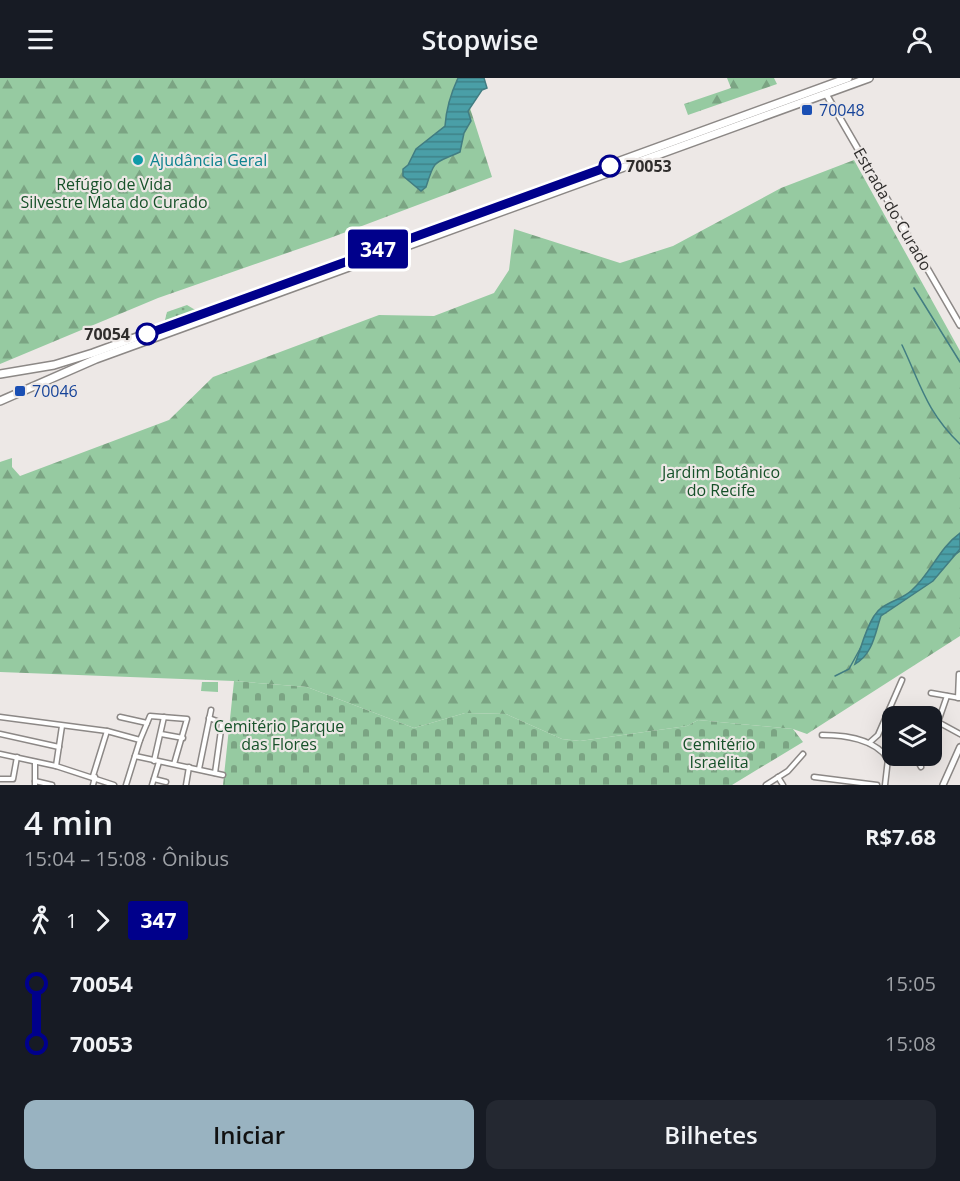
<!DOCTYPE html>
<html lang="pt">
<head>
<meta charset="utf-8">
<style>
	body { margin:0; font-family:"Open Sans",sans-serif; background:#242831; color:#f1f3f6; height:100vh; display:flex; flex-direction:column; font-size:22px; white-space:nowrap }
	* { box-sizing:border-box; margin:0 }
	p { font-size:20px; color:#9ea1a6 }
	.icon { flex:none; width:33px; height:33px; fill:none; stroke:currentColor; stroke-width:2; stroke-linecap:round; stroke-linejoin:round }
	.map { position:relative; height:707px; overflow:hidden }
	.side { display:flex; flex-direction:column; background:#171b24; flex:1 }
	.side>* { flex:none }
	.badge { padding:0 12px; border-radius:4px; font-size:21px; line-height:39px }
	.buttons { position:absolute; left:882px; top:628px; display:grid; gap:12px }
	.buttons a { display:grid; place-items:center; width:60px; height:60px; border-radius:12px; background:#171b24; box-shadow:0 6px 24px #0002; font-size:30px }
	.map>.badge { position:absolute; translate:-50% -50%; box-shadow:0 0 0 3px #fff }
	.legs { display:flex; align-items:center; gap:9px; height:66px; padding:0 24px; font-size:20px }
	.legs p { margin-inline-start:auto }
	.summary { display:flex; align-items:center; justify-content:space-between; height:102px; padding:0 24px }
	h1 { font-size:33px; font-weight:600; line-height:45px }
	.cta { display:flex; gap:12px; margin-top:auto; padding:12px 24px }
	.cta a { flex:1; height:69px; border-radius:12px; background:#99b3c1; color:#111; font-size:24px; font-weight:600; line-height:69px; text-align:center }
	.cta a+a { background:#242831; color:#f1f3f6 }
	ul { padding:0 24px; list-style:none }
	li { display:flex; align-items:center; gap:21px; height:60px; font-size:22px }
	li i { display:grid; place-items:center; width:9px; height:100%; margin:0 8px; background:currentColor }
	li i::after { content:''; width:15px; height:15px; margin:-8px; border:4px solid; border-radius:50%; background:#171b24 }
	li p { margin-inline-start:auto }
	li:first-child i { background:linear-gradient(#0000 50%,currentColor 0) }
	li:last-child i { background:linear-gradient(currentColor 50%,#0000 0) }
	header { display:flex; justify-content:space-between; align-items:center; height:78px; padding:0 24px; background:#171b24; font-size:27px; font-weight:600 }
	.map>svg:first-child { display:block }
	.grass { fill:url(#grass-dots) }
	.forest { fill:url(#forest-firs) }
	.cemetery { fill:url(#cemetery-stones) }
	.garden { fill:#96caa1 }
	.water { fill:url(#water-rules); stroke:#427d82; stroke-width:1.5 }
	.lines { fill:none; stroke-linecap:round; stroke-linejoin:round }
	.stream { stroke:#427d82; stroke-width:1.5 }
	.street-casing { stroke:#8c8886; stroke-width:7 }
	.secondary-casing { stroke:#8c8886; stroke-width:8 }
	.highway-casing { stroke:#8c8886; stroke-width:10 }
	.street { stroke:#fff; stroke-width:4 }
	.secondary { stroke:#fff; stroke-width:5 }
	.highway { stroke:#fff; stroke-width:7 }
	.line-1-casing { stroke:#fff; stroke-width:14 }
	.line-1 { stroke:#00008b; stroke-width:9 }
	.transit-dot { fill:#1a4fb4; stroke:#ede8e6; stroke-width:2 }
	.culture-dot { fill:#0f9aa8; stroke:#ede8e6; stroke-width:2 }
	.stop-1-dot { fill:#fff; stroke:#00008b; stroke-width:3 }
	.labels { text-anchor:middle; stroke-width:4.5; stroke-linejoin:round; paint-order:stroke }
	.transit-label { font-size:16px; fill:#164399; stroke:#ede8e6; text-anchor:start }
	.culture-label { font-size:16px; fill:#0d838f; stroke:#ede8e6; text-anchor:start }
	.stop-label { font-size:16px; font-weight:bold; fill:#2f2d2c; stroke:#ede8e6; text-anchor:start }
	.park-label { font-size:16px; fill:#165129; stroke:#ede8e6 }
	.street-label { font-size:16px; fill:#2f2d2c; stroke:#ede8e6 }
</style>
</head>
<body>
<header><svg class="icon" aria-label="menu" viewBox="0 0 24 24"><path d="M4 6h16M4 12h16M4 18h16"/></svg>Stopwise<svg class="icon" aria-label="person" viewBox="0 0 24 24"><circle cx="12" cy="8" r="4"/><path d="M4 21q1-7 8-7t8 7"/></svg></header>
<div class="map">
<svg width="960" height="707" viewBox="0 0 960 707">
	<defs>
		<pattern id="grass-dots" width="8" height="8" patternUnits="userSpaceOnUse" patternTransform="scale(1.5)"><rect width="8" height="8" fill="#96caa1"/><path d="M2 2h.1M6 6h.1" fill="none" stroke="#7ba483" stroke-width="1.8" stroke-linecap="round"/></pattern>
		<pattern id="forest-firs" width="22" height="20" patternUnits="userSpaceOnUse" patternTransform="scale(1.5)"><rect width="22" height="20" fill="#96caa1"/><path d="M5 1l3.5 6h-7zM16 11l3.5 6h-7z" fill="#7ba483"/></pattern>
		<pattern id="cemetery-stones" width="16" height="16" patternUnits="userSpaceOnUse" patternTransform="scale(1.5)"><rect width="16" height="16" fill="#96caa1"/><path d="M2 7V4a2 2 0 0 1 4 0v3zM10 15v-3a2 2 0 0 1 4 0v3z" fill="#7ba483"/></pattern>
		<pattern id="water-rules" width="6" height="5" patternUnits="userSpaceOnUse" patternTransform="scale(1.5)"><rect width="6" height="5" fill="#4a9fa7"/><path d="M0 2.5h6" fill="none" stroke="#3e8288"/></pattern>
	</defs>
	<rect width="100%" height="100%" fill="#ede8e6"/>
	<path class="grass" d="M187 227 197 233 164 246 167 234Z"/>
	<g class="forest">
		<path d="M0 0H458L451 25 470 30 492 99 330 160 158 220 0 286Z"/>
		<path d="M727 0H774L777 6 688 37 684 26 731 10Z"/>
		<path d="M854 82 960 273V558L807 656 793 651 698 642 687 648 580 663 562 661 506 636 465 635 414 650 307 609 234 603 0 594V384L12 380V389L20 398 169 342 213 299 379 237 434 238 494 215 509 192 514 151 620 185 673 168 781 110Z"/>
	</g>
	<path class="cemetery" d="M234 603 307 609 414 650 465 635 506 636 562 661 580 663 687 648 698 642 793 651 803 664 732 707H223Z"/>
	<path class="garden" d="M202 604H218V614L201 613Z"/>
	<g class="water">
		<path d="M458 0H484L487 10 482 12 468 33 471 43 464 55 460 74C434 86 435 80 426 109L421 113 403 98V91L408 87 416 71 445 48C446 33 451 15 458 0Z"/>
		<path d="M960 455V471L933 503 881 538C875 555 873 576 855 586 861 570 865 552 874 538 882 524 901 523 912 512 931 495 939 470 960 455Z"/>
	</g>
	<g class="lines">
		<g class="stream">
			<path d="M914 210 960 284"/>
			<path d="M902 267C921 307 926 333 960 366"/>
			<path d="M953 478 960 473"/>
			<path d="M835 598 849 591 861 569"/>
		</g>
		<defs>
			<g id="street">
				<path d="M931 615 960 620"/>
				<path d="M947 618 938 644 960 656"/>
				<path d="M958 620 959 596"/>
				<path d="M890 630 902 635"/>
				<path d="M886 638 892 641"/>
				<path d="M0 639 107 653 140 662"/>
				<path d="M120 639 147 645"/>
				<path d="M209 640 222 645 215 695"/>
				<path d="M0 656 59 669"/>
				<path d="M161 656 183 660"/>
				<path d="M822 657C844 657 875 661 888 681L885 707"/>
				<path d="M869 665 878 657 902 602"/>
				<path d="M0 676 56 688 114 707"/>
				<path d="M135 678 223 697"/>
				<path d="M915 678 921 689"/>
				<path d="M154 683 164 639"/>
				<path d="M56 688 62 648"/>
				<path d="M199 691 211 632"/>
				<path d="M93 698 107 653"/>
				<path d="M778 699 783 707"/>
				<path d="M814 699 877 707"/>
				<path d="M0 701H13L17 679"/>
				<path d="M154 701 166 704"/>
				<path d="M35 703 52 707"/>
				<path d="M35 707V684"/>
				<path d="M93 707 95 699"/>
				<path d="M126 707 140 662 150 638 187 641 174 686"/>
				<path d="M152 707 159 684"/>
				<path d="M186 707 189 689"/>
				<path d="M766 707 788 693 803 676"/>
			</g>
			<g id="secondary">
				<path d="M826 16 960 247"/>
				<path d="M943 707 960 669"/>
			</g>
			<g id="highway">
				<path d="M0 296 54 287 93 275 848 0"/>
				<path d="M0 323 96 281 869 0"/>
			</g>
		</defs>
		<use href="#street" class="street-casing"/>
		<use href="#secondary" class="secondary-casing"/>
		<use href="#highway" class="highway-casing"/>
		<use href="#street" class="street"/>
		<use href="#secondary" class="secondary"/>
		<use href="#highway" class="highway"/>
	</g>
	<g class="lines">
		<defs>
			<path id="line-1" d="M147 256 610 88"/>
		</defs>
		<use href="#line-1" class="line-1-casing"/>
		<use href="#line-1" class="line-1"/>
	</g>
	<g class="transit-dot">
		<rect x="801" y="26" width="12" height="12" rx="3"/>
		<rect x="14" y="307" width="12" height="12" rx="3"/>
	</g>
	<circle class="culture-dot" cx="138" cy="82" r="6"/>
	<g class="stop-1-dot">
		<circle cx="610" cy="88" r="10"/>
		<circle cx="147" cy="256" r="10"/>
	</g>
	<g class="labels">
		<g class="transit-label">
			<text x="819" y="38">70048</text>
			<text x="32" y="319">70046</text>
		</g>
		<g class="culture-label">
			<text x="150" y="88">Ajudância Geral</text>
		</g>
		<g class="stop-label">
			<text x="626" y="94">70053</text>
			<text x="130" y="262" text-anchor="end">70054</text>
		</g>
		<g class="park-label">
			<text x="114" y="112">Refúgio de Vida<tspan x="114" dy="18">Silvestre Mata do Curado</tspan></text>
			<text x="721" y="400">Jardim Botânico<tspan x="721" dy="18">do Recife</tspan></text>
			<text x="279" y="654">Cemitério Parque<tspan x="279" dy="18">das Flores</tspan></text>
			<text x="719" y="672">Cemitério<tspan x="719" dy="18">Israelita</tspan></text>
		</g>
		<g class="street-label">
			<text transform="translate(893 131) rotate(60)" y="6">Estrada do Curado</text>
		</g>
	</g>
</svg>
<div class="buttons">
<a><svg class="icon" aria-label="layers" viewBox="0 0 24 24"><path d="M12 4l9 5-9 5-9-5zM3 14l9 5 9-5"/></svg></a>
</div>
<b class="badge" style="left:378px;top:171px;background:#00008b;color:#fff">347</b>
</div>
<section class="side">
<div class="summary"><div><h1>4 min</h1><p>15:04 – 15:08 · Ônibus</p></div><b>R$7.68</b></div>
<div class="legs"><svg class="icon" aria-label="walk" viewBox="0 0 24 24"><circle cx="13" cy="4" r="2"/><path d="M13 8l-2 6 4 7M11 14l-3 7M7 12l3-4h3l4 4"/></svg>1<svg class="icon" aria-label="forward" viewBox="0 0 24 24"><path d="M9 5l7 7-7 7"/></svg><b class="badge" style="background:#00008b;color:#fff">347</b></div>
<ul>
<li><i style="color:#00008b"></i><b>70054</b><p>15:05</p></li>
<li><i style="color:#00008b"></i><b>70053</b><p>15:08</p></li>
</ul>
<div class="cta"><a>Iniciar</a><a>Bilhetes</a></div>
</section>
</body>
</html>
